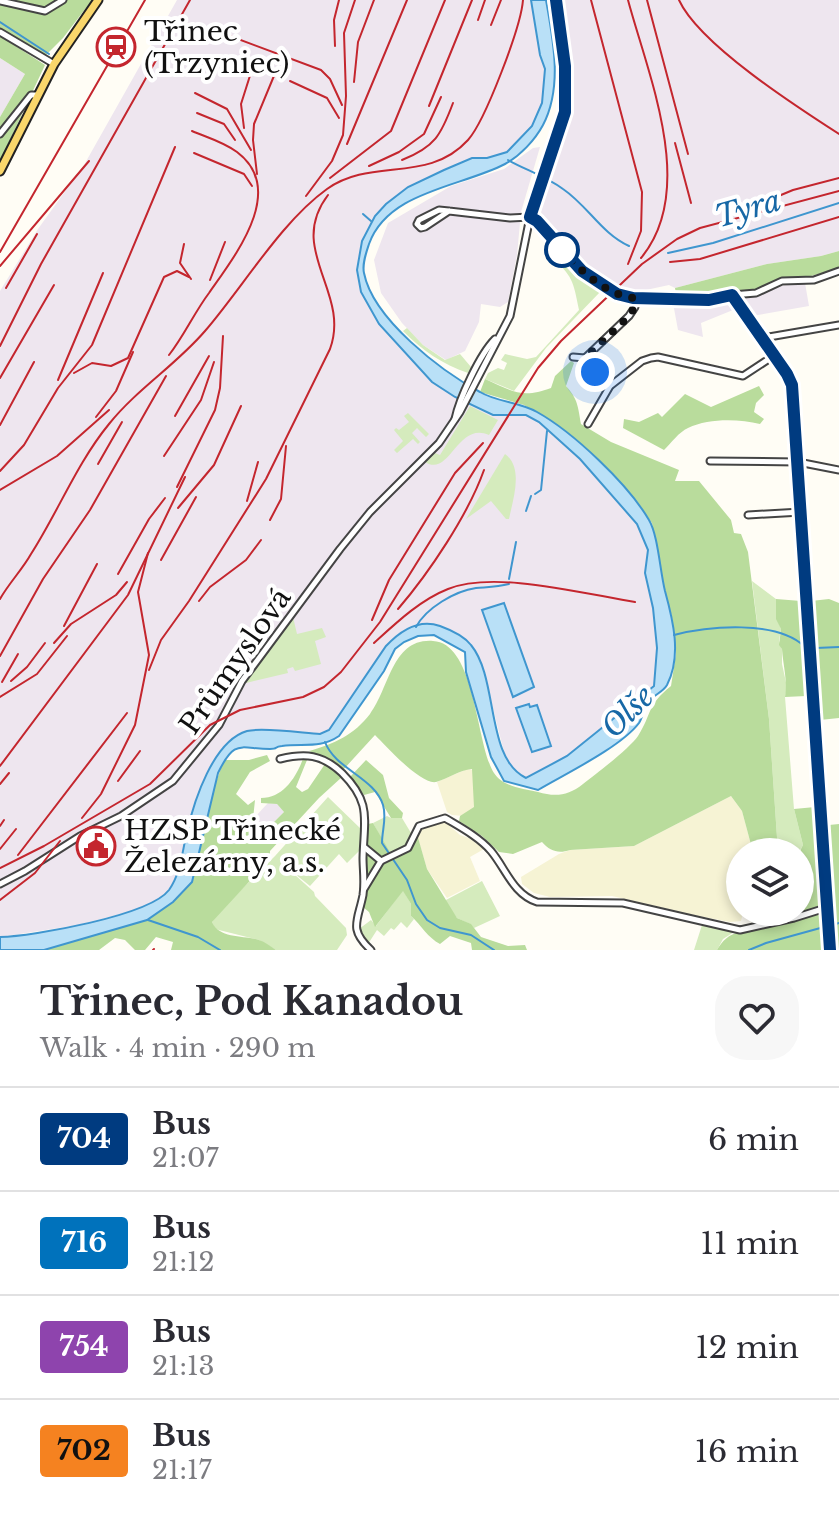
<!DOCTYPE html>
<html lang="en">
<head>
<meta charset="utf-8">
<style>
	body { margin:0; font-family:"Libre Baskerville",serif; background:#f7f7f7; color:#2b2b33; height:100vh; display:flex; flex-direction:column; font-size:30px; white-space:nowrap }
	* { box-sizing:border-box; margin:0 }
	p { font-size:26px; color:#7c7c81 }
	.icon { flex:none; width:44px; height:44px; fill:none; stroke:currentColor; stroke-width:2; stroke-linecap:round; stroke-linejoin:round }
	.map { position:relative; height:950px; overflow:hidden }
	.sheet { display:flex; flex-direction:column; background:#fff; flex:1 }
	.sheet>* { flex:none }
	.badge { padding:0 16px; border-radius:6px; font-size:28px; line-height:52px }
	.tools { position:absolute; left:726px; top:838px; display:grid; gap:16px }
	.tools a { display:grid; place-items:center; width:88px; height:88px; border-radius:50%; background:#fff; box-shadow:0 4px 12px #0003; font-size:40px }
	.you { position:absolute; width:40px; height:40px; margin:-20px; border:6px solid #fff; border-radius:50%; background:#1a73e8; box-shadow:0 0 0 12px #1a73e833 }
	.map>.badge { position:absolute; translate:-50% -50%; box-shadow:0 0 0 4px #fff }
	.round { display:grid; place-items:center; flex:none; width:84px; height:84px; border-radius:32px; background:#f7f7f7 }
	.headline { display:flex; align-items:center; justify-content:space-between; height:136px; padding:0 40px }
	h1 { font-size:38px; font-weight:700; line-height:60px }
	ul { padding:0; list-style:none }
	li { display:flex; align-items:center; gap:24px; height:104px; padding:0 40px; border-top:2px solid #e1e1e2 }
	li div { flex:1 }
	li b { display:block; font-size:30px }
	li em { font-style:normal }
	li .badge { min-width:88px; font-weight:700; text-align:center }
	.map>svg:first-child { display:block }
	.industrial { fill:#eee6ef }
	.farmland { fill:#f6f3d4 }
	.green { fill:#d5ebbd }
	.forest { fill:#b9dc9c }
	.water { fill:#b9e0f7; stroke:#3f96cf; stroke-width:2 }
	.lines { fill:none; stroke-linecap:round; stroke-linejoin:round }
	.stream { stroke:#3f96cf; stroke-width:2 }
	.minor-casing { stroke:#444; stroke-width:9 }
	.major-casing { stroke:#222; stroke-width:11 }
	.minor { stroke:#fff; stroke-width:5 }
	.major { stroke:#f9d66b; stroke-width:7 }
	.rail { stroke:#c4262e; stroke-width:2 }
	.minor-bridge-casing { stroke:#444; stroke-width:9; stroke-linecap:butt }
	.minor-bridge { stroke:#fff; stroke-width:5 }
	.line-casing { stroke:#fff; stroke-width:18 }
	.line { stroke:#003b80; stroke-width:12 }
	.walk { stroke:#111; stroke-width:8; stroke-dasharray:0 14.4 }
	.stop-dot { fill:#fff; stroke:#003b80; stroke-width:4 }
	.labels { text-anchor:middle; stroke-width:8; stroke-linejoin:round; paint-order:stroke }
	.poi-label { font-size:28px; fill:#111; stroke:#fff; text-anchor:start }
	.street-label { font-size:28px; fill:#111; stroke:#fff }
	.water-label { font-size:30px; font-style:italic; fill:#1768a6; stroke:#fff }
</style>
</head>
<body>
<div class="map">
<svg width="839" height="950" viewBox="0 0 839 950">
	<rect width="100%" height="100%" fill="#fffdf5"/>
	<g class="industrial">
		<path d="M177 0H531L540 55 545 69 542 103 532 126 507 152 487 158H472L444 170 408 187 386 204 358 258 361 292 379 324 432 382 455 397 493 415H526L539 422 580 459 637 524 648 550 645 573 653 608 657 648 654 686 567 756 526 779 513 772 505 756 481 661 453 631 433 624 413 626 386 646 329 730 321 734 263 731 233 738 200 789 188 829 179 870 168 891 155 902 132 911 78 925 0 937V291L38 229 84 165Z"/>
		<path d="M559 0H839V251L821 256 767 264 675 288 669 285 632 293 605 281 582 263 545 223 540 209 541 193 570 107V75Z"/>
		<path d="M0 58 25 74 0 117Z"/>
		<path d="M540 147 521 212 517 255 508 302 500 307 481 304 479 322 465 351 446 360 423 345 402 323 381 293 374 260 388 223 451 186 504 169 533 148Z"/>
		<path d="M805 283 809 306 752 316 739 299V297L761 294 779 286Z"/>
		<path d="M730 301 735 306 733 310 701 323 703 337 678 330 673 303Z"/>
		<path d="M268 803 277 804 284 812 264 832 253 819Z"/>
	</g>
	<g class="farmland">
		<path d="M467 769 473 770 475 807 463 816 452 815 447 812 437 782Z"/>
		<path d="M731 796 742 811 753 852H740V912H743L741 921 730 922 698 916 612 896 550 897 534 893 522 884 521 877 559 854 570 850 634 846Z"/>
		<path d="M443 820 460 835 469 838 484 849 470 857 480 881 447 898 427 869 417 835 420 828Z"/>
	</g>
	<g class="green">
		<path d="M554 251 601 291 546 348 514 391 485 379 488 373 498 368 504 370 507 363 501 360 505 354 527 359 536 357 579 310C573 280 573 277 550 255Z"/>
		<path d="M407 328 423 345 445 360 460 354 471 367 468 373C442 364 423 351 403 331Z"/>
		<path d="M470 406 498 420 489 435C457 421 450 478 425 462L435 453 440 455Z"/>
		<path d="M408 413 429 434 426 437 417 428 412 433 420 442 418 444 413 439 397 453 394 450 403 441 394 430 396 428 399 430 409 422 404 416Z"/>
		<path d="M505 454C524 468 513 499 509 519H506L491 501 466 519Z"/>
		<path d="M752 581 776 599 777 619 781 629 779 641 782 649V664L787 687 785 697 794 809 803 845 799 852H778L769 719Z"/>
		<path d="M293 617 297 634 322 628 326 637 315 641 321 664 295 671 293 667 287 669 288 673 246 683 245 681Z"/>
		<path d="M328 797 362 830 360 850 347 863 339 854 310 886 285 866 314 892 315 896 346 928 347 935 337 950H276L259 940 215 929 212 922 217 914 275 856Z"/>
		<path d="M387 816 391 818H402L411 833 408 844 391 856 373 823Z"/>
		<path d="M482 881 500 916 474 928 470 924 457 918 444 901Z"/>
		<path d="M403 890 411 904V916L414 919 407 928 401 922 394 930 391 928 384 936 377 930 368 944 359 929 371 920 376 926Z"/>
		<path d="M702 925 734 932 723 939 717 950H694Z"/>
	</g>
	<g class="forest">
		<path d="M0 0H92L63 38 45 56 0 29Z"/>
		<path d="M0 36 45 65 0 161V117L25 74 0 58Z"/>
		<path d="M839 251V268L811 276 781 278 754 290 696 296 676 294 675 288 767 264 821 256Z"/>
		<path d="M571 361 574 363 566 386C578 399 578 407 581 424L611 442 679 470 675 481H699L731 520 734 533 741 534 748 552 769 719 778 852H753L742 811 731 796 634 846 570 850C558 854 550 851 542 842L513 854 499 852 482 836 459 821 460 816 474 807 472 769C459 770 448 779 436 782 421 785 386 746 375 735L343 770 325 757 309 751C334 744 354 735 370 714 390 687 392 638 433 641 476 643 476 745 494 773 503 787 524 789 538 792 555 797 568 796 583 784 596 774 630 748 638 736 653 712 646 706 671 686L676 654 672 617 659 567 652 523 639 505 587 449 562 429 524 405 480 392 485 379C512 391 522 399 551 388L555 376Z"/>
		<path d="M759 386 764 395 756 403 754 412 764 419 760 424C739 419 709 418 688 428 679 432 671 443 664 450L623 428 624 419 639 422 658 413 662 417 685 394 711 407Z"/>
		<path d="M776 599 801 601 806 696 785 697C788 682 783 665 782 649L779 645 781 629 776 619Z"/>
		<path d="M829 599 839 603V718L820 720 811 601Z"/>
		<path d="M267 755 270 761 250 772 236 794 248 805 255 800 253 819 264 832 284 812 277 804 261 803V798C284 798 297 776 304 756L307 760 296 787 302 792 308 789 325 764 342 777 319 798 270 851V859L212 922C219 939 244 935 259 940 265 942 270 946 276 950H171L173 942 156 937 145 950H135L125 940 115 938 99 950H44L147 920 173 902 224 760H249Z"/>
		<path d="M366 760 383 775 389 798 403 813 402 818H391L375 792 364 795 350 777Z"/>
		<path d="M815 807 822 867 831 865 828 827 829 825 839 824V950H717C726 935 734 932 751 931 761 910 779 912 800 912V899L806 896C805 888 806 877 804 869 801 859 797 855 803 845L794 809Z"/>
		<path d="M373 823 394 859 408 852 417 834 427 869 457 918 471 924 481 937 508 946 525 945 527 950H472L471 943 450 936 440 944C428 938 421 925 411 916V904L403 891 375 927 369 912 363 907 368 824Z"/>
	</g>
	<g class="water">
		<path d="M531 0H546C553 39 563 87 543 125 535 140 520 156 505 164 461 187 388 191 369 244 366 253 362 264 364 273 373 319 441 371 480 392 497 402 519 402 537 412 573 432 628 484 649 520 658 535 660 571 665 591 673 620 682 656 667 685 663 692 654 695 649 701 644 707 643 717 639 723 621 747 565 774 538 790L504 781 491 757 466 672 465 652 434 635 418 636 404 642 395 649 384 671 339 736C320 749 303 743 282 746 273 747 279 749 270 749 240 749 235 738 218 773L192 882 173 902 147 920 44 950H0V937C33 936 149 916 169 890 181 873 182 852 187 832 194 801 213 741 247 731 263 727 303 733 320 734L329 730 386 646C400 631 418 618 440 626 451 630 464 636 471 645 499 679 485 758 526 778L567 756 654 686 657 648 653 608 645 573 648 550 637 524 580 459 539 422 526 415H493L455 397 432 382 379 324 361 292 357 270 362 241 375 216 386 204 408 187 444 170 472 158H487L507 152 532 126 542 103 545 69 540 55Z"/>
		<path d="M504 603 534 687 513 697 482 610Z"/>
		<path d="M529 704 530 707 537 705 551 746 532 752 516 708Z"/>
	</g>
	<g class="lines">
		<g class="stream">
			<path d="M0 22 49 54"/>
			<path d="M508 160C526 170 547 177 563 189 588 206 602 234 629 246"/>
			<path d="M363 214 371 221"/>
			<path d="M668 253 713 243 839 203"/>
			<path d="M535 494 541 490 547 431"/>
			<path d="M526 511 531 496"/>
			<path d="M509 579 516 542"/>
			<path d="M416 627C426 608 455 591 476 588 487 587 497 587 509 584"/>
			<path d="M674 635C709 626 776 620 804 646"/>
			<path d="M816 648 839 647"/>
			<path d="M325 742C335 769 375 778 383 805 387 818 382 830 382 843L407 880 416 904 427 920 440 928 471 935 494 950"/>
			<path d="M148 920 198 937 220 950"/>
			<path d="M833 925 839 923"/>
			<path d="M749 950 766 943 824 927"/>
		</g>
		<defs>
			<g id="minor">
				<path d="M0 1 45 11 63 0"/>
				<path d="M0 32 54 64"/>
				<path d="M0 134 31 95H38"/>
				<path d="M449 211 425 227 421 228 417 224 419 220 439 210 449 211 510 218 530 217"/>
				<path d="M530 217 537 221 563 251 602 286"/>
				<path d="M617 294C647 302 702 301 732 295L787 374 792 385 830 950"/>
				<path d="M732 295 756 293 782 281 814 280 839 271"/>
				<path d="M763 338 839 325"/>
				<path d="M573 357 585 358"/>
				<path d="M610 386 585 358 629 316 635 307 633 298"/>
				<path d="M455 419C459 399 480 354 495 339"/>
				<path d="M588 424 610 386 642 361 651 358 658 357 743 376 775 355"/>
				<path d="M710 461 798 462 839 470"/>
				<path d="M748 515 801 512"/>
				<path d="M280 759C305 753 322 754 342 773 372 803 364 819 363 858 363 870 365 882 363 895 358 921 348 929 371 950"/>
				<path d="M364 847 381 861 408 848 419 826 445 818C460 827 479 837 491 851 506 869 513 894 537 902L623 903 740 930 794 918 829 907"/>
				<path d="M0 884 25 871 80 836 121 816 173 781 219 725 242 681 340 549 370 512 439 443 460 412 510 316 530 217 565 112V66L556 0"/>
				<path d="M364 889 381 861"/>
			</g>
			<path id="major" d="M0 171 54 64 98 0"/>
		</defs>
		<use href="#minor" class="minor-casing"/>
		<use href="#major" class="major-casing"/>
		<use href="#minor" class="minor"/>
		<use href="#major" class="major"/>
		<g class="rail">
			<path d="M591 0 642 192 641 231 628 264"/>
			<path d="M628 0C648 75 698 190 641 258"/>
			<path d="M647 0 688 154"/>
			<path d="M679 0C699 44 797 107 839 134"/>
			<path d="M478 20 485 0"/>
			<path d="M491 25 501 0"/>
			<path d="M214 30 321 70 330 79 342 105"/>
			<path d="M335 46 334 20 339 0"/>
			<path d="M290 81 327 98 339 118"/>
			<path d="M354 82 358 42 374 0"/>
			<path d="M195 93 227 109 251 150"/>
			<path d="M429 106 472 0"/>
			<path d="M197 113 224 124 235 140"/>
			<path d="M244 128 241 104 254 63"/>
			<path d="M675 143 691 203"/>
			<path d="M347 144 407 0"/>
			<path d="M194 153 244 174 252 186"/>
			<path d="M402 160C435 147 441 135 453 103"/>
			<path d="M369 166 399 152 424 134 441 97"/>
			<path d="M257 174 253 140 254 124 276 71"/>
			<path d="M330 178 391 131 445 0"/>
			<path d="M306 196 332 161 343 135 346 96 344 33 355 0"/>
			<path d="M769 200 793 190 839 178"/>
			<path d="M184 244 180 263 191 279"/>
			<path d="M0 252 145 0"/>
			<path d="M670 262 700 259 839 217"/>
			<path d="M0 266 89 161"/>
			<path d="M210 280 225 242"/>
			<path d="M6 288 37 234"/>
			<path d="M0 346 41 264 190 0"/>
			<path d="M169 355C184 336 194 313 209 293 234 257 288 190 237 152 224 142 206 137 192 131"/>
			<path d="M74 373 92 363 111 366 128 358 164 277 177 271 189 277"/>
			<path d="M0 378 54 285"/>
			<path d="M58 380 103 273"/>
			<path d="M175 416 209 356"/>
			<path d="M96 417 116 391 133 352"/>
			<path d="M0 425 34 362"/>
			<path d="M164 456 201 400 214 362"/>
			<path d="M98 464 122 422"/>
			<path d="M0 471 24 445 58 388 92 345 175 147"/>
			<path d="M177 487 215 410 220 388 223 336"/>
			<path d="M0 490 57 456 109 410"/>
			<path d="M247 501 258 462"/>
			<path d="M178 508 214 465 241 406"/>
			<path d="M270 520 281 499 286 446"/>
			<path d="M161 560 196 497"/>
			<path d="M118 574 149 519 165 498"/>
			<path d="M0 599C9 583 22 570 31 554 58 512 77 463 109 424 137 389 176 365 205 331 243 287 281 222 327 189 372 157 428 184 468 140 485 121 521 27 523 0"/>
			<path d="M199 601 210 587 246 560 261 540"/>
			<path d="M398 609C429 573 468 515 484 470"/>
			<path d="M372 620 389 580 455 473 483 443"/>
			<path d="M64 626 97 564"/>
			<path d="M54 643 71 624 116 595 127 582"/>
			<path d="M374 643C396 623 420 600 448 589 494 570 585 594 635 602"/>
			<path d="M0 656 43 579 90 510 166 376"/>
			<path d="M149 670 161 640 189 601 266 479 330 349C351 292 286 250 328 195"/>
			<path d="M11 681 27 667 45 643"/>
			<path d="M2 682 18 654"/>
			<path d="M0 697 37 674 67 636"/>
			<path d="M0 766 128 595 185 477"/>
			<path d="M118 781 140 751"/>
			<path d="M0 784 9 773"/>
			<path d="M82 818 101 794 135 725 149 655 138 592 148 553"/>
			<path d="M0 826 4 820"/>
			<path d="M0 849 16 829"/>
			<path d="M18 855 127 713"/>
			<path d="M0 868 44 846 150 784 210 725 240 710 303 697 324 687 341 672 380 622 538 368 561 341 642 264 677 239 700 228 839 191"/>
			<path d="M0 900 35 873 60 841"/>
			<path d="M153 950 154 949"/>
		</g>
		<defs>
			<path id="minor-bridge" d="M602 286 617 294"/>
		</defs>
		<use href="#minor-bridge" class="minor-bridge-casing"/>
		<use href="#minor-bridge" class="minor-bridge"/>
	</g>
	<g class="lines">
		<defs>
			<path id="line" d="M556 0 565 66V112L530 217 537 221 582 271 617 294 633 298 709 300 732 295 787 374 792 385 830 950"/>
		</defs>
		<use href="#line" class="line-casing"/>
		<use href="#line" class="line"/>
		<path class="walk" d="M562 250C581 271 604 293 633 298L635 307 629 316 585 358 595 372"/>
	</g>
	<defs>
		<symbol id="station-ring" viewBox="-11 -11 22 22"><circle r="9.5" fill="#fff" stroke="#c4262e" stroke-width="1.5"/><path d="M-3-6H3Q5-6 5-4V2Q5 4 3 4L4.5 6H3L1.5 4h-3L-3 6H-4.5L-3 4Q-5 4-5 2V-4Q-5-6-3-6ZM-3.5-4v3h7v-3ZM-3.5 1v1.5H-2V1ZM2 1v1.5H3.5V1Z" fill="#c4262e"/></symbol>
		<symbol id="civic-ring" viewBox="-11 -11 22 22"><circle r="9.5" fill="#fff" stroke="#c4262e" stroke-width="1.5"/><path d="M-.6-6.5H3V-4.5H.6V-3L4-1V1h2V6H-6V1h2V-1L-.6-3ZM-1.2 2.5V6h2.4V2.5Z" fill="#c4262e"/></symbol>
	</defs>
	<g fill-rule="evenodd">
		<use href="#station-ring" x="94" y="25" width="44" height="44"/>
		<use href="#civic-ring" x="74" y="824" width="44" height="44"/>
	</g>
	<circle class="stop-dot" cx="562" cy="250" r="16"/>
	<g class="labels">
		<g class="poi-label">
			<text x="144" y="41">Třinec<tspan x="144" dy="32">(Trzyniec)</tspan></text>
			<text x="124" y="840">HZSP Třinecké<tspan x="124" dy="32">Železárny, a.s.</tspan></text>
		</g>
		<g class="street-label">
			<text transform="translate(235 661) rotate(-55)" y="10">Průmyslová</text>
		</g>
		<g class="water-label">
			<text transform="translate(748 209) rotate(-16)" y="10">Tyra</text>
			<text transform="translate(628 712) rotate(-45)" y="10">Olše</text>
		</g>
	</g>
</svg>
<div class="tools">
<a><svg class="icon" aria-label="layers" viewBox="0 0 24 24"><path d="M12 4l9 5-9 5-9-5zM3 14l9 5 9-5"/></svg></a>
</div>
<div class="you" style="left:595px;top:372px"></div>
</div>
<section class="sheet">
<div class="headline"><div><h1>Třinec, Pod Kanadou</h1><p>Walk · 4 min · 290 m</p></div><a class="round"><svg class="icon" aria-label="heart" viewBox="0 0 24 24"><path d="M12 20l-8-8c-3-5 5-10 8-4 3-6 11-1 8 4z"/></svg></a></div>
<ul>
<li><span class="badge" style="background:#003b80;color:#fff">704</span><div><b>Bus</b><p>21:07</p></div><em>6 min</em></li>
<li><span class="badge" style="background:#0072bc;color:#fff">716</span><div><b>Bus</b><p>21:12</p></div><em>11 min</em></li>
<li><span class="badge" style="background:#8e44ad;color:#fff">754</span><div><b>Bus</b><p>21:13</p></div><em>12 min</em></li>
<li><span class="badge" style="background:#f58220;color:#111">702</span><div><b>Bus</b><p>21:17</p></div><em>16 min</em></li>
</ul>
</section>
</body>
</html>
